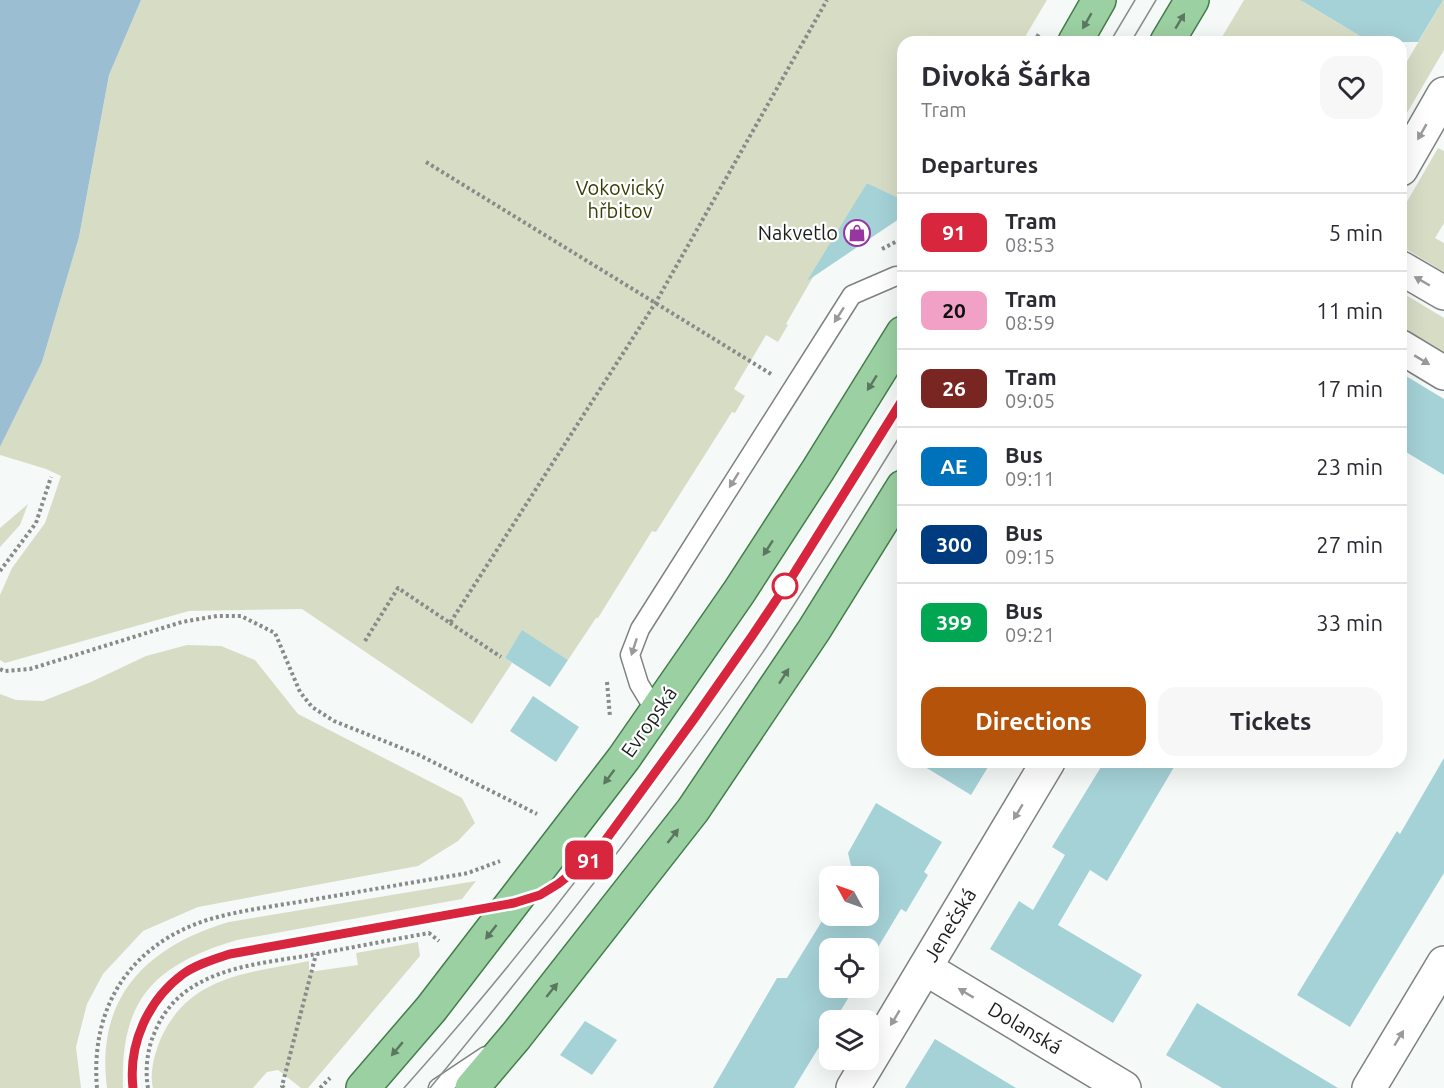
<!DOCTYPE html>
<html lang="en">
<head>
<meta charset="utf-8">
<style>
	body { margin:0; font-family:Ubuntu,sans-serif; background:#f7f7f7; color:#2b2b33; height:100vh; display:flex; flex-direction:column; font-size:22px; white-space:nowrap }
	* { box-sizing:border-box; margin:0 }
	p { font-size:20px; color:#7c7c81 }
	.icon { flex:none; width:33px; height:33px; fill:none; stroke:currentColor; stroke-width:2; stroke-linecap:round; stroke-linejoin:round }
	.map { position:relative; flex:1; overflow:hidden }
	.sheet { position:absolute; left:897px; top:36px; width:510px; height:732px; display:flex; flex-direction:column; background:#fff; border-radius:18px; box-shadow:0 6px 24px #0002 }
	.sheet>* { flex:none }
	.badge { padding:0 12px; border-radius:9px; font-size:21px; line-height:39px }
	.needle { width:39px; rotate:310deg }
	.controls { position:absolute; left:819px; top:866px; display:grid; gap:12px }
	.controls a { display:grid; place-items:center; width:60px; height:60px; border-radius:12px; background:#fff; box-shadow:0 6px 24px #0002; font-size:30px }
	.map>.badge { position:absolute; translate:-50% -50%; box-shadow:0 0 0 3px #fff }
	h2 { padding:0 24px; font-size:22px; line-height:54px }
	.round { display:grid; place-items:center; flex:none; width:63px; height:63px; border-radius:18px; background:#f7f7f7 }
	.head { display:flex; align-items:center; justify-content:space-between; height:102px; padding:0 24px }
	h1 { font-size:28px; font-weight:700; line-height:45px }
	.action { display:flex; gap:12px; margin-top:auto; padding:12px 24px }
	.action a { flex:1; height:69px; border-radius:18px; background:#b45309; color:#fff; font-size:24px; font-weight:700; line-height:69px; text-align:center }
	.action a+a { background:#f7f7f7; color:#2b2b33 }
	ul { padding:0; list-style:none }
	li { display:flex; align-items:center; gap:18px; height:78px; padding:0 24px; border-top:2px solid #e1e1e2 }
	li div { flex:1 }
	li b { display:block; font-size:22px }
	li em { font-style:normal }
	li .badge { min-width:66px; font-weight:700; text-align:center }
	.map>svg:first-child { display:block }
	.green { fill:#d7ddc5 }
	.water { fill:#9cbed3 }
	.building { fill:#a5d2d7 }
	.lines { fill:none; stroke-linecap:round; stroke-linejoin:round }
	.lane-casing { stroke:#7e8281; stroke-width:21 }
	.street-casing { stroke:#7e8281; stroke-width:36 }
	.primary-casing { stroke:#447d4b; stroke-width:36 }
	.path { stroke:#878b8a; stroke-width:4; stroke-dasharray:3 3; stroke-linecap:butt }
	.lane { stroke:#fff; stroke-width:18 }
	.street { stroke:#fff; stroke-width:33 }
	.primary { stroke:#9bd0a2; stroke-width:33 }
	.tram { stroke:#8a8e8d; stroke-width:1.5 }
	.oneway { fill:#5c7760 }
	.oneway2 { fill:#999a99 }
	.line-casing { stroke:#fff; stroke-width:14 }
	.line { stroke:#d7263d; stroke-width:9 }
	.stop-dot { fill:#fff; stroke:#d7263d; stroke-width:3 }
	.labels { text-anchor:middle; stroke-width:4.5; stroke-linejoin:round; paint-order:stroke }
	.park-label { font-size:20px; fill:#373e03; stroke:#fff }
	.poi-label { font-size:20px; fill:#1c1e1d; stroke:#fff; text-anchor:end }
	.street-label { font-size:20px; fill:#1c1e1d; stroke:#fff }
</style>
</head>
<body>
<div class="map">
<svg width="1444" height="1088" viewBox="0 0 1444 1088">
	<rect width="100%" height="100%" fill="#f5faf9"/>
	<g class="green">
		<path d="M141 0H1047L1022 42H903V200L867 183 786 324 788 325 778 342 766 335 734 389 745 396 735 413 732 412 656 532 652 531 598 618H596L568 660 522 631 505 658 512 663 472 724 302 609 189 611 5 663 0 660V595L12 568 45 523 61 476 46 469 0 455V447L42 362 79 237 109 75Z"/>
		<path d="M1244 0H1303V2L1370 42H1219Z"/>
		<path d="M1427 0H1444V50L1401 123V60L1406 63 1439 7Z"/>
		<path d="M1438 148 1444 151V223L1435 238 1444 243V272L1401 246V212Z"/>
		<path d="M1401 292 1444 318V354L1401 329Z"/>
		<path d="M28 504 20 525 0 547V528Z"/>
		<path d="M187 645 221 646 255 660 298 714 462 798 475 823 458 841 418 866 198 907 143 931 103 974 87 1004 76 1047 81 1088H0V694L16 700 43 701 91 682 146 656Z"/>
		<path d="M476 881 462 899 237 940C154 965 120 999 123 1088H107C95 997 147 946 229 922Z"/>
		<path d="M418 942 420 956 308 1088H301L278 1070 267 1072 253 1088H153C149 1073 155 1052 161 1038 190 975 249 973 309 961V972L358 965 356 953Z"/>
	</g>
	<path class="water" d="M0 0H141L109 75 79 237 42 362 0 447Z"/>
	<g class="building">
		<path d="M1300 0H1443L1418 42H1370Z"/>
		<path d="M867 183 903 200V213L896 221 807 281Z"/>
		<path d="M1401 373 1444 399V475L1401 449Z"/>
		<path d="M522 630 568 660 550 687 505 658Z"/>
		<path d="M533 696 579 727 556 762 510 731Z"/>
		<path d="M1444 758V873L1350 1027 1297 995 1397 831 1400 834Z"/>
		<path d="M917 762H991L971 795Z"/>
		<path d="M1104 762H1177L1107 881 1090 870 1058 925 1142 975 1113 1023 990 949 1019 901 1033 910 1065 855 1052 847Z"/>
		<path d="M876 803 942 842 924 872 928 875 906 912 901 909 868 964V948H830V987H855L835 1020H830V1029L794 1088H713L777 978H787L830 908V915H868V876H848L852 870 848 853Z"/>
		<path d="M1197 1003 1293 1061 1338 1088H1222L1166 1055Z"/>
		<path d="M585 1021 617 1040 592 1075 560 1055Z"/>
		<path d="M935 1039 1016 1088H905Z"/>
	</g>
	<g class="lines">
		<defs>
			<g id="lane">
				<path d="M656 712 639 684 630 655 640 629 852 295 896 276H903"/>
				<path d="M438 1088 486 1056"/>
			</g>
			<g id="street">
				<path d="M1401 169 1444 94"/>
				<path d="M1401 268 1444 293"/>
				<path d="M1401 347 1444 373"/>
				<path d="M925 968 1124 1088"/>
				<path d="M853 1088 1048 762"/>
				<path d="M1369 1088 1444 963"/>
			</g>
			<g id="primary">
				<path d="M1075 42 1099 0"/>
				<path d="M1167 42 1192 0"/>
				<path d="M363 1088 431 1009 624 758 739 592 818 470 903 333"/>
				<path d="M472 1088 516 1036 693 810 814 630 903 487"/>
			</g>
		</defs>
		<use href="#lane" class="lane-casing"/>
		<use href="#street" class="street-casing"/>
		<use href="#primary" class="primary-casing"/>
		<g class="path">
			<path d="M1034 42 1040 32"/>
			<path d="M426 162 771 374"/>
			<path d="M882 249 903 238"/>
			<path d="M0 571 36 523 51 477"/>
			<path d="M450 623 501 657"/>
			<path d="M365 641 398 588 450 623 656 302 827 0"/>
			<path d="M0 669 4 671 30 669 182 622 217 616H241L275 633 300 692 312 707 334 721 419 755 537 814"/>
			<path d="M607 682 610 717"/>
			<path d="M97 1088C90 1007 130 945 207 920 240 910 276 906 310 900 363 891 416 882 468 873L500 861"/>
			<path d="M148 1088C145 1071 147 1050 154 1034 180 967 255 965 317 954 354 947 391 940 429 933L439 941"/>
			<path d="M284 1088 282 1086 316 954"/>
			<path d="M320 1088 330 1078"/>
		</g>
		<use href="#lane" class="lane"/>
		<use href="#street" class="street"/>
		<use href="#primary" class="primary"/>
		<g class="tram">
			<path d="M1110 42 1135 0"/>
			<path d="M1131 42 1156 0"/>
			<path d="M133 1088C128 1045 148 1000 183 974 197 965 215 959 230 954L514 903 540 895 578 869"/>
			<path d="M404 1088C546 929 675 755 792 576 830 518 866 458 903 399"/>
			<path d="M430 1088C547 946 661 801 765 649 813 577 858 504 903 431"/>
		</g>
	</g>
	<defs><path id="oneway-solid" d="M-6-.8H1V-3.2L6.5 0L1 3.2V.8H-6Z" transform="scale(1.5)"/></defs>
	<g class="oneway">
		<use href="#oneway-solid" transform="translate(1087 21) rotate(120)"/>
		<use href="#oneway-solid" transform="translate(1180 21) rotate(-59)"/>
		<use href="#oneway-solid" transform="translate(872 383) rotate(122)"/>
		<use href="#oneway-solid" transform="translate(768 548) rotate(123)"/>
		<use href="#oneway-solid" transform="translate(784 676) rotate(-57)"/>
		<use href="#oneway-solid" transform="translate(609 777) rotate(127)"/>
		<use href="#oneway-solid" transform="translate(673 836) rotate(-52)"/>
		<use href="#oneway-solid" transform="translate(491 932) rotate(128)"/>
		<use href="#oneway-solid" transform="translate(552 990) rotate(-51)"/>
		<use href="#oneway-solid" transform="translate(397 1049) rotate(130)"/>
	</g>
	<g class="oneway2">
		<use href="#oneway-solid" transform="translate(1422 132) rotate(120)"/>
		<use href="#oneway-solid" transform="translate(1422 281) rotate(-150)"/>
		<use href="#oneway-solid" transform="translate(839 315) rotate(123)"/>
		<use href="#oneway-solid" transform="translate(1422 360) rotate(31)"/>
		<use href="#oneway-solid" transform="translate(734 480) rotate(122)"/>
		<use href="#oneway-solid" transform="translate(634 647) rotate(108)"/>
		<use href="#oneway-solid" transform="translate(1018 812) rotate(121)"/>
		<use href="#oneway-solid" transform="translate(966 993) rotate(-149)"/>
		<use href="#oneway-solid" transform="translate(895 1018) rotate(121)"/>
		<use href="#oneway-solid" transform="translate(1399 1038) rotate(-59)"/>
	</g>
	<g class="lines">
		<defs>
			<path id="line" d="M133 1088C128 1044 148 1000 183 974 197 964 215 959 230 954L514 903 540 895 558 884 594 856 694 719 752 636 793 575 903 399"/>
		</defs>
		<use href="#line" class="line-casing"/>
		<use href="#line" class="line"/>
	</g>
	<defs>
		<symbol id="shop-ring" viewBox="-11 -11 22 22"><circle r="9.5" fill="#fff" stroke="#9637a0" stroke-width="1.5"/><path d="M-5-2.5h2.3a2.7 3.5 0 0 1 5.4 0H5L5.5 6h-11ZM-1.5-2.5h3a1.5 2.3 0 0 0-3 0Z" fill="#9637a0"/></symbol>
	</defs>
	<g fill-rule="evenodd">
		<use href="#shop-ring" x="842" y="218" width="30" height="30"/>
	</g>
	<circle class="stop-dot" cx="785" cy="586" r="12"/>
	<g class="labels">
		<g class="park-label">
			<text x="620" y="195">Vokovický<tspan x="620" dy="23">hřbitov</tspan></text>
		</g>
		<g class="poi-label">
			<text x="838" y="240">Nakvetlo</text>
		</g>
		<g class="street-label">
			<text transform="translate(649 722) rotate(-55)" y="7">Evropská</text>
			<text transform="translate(950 925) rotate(-59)" y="7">Jenečská</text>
			<text transform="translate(1025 1028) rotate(31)" y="7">Dolanská</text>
		</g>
	</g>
</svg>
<div class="controls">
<a><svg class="needle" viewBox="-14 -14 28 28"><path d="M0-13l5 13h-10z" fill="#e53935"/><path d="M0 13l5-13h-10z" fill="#7c7c81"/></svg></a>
<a><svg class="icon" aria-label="locate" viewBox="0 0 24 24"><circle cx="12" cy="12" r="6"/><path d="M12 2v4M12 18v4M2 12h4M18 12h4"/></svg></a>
<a><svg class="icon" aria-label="layers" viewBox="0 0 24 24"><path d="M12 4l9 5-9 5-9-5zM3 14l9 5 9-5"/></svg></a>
</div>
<b class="badge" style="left:589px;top:860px;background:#d7263d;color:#fff">91</b>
<section class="sheet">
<div class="head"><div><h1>Divoká Šárka</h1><p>Tram</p></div><a class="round"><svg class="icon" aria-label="heart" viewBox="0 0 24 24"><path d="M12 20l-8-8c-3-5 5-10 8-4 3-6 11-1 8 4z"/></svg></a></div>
<h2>Departures</h2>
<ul>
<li><span class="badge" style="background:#d7263d;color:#fff">91</span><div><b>Tram</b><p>08:53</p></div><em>5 min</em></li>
<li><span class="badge" style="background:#f1a1c5;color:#111">20</span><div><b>Tram</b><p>08:59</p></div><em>11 min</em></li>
<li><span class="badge" style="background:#792522;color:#fff">26</span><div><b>Tram</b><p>09:05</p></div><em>17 min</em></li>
<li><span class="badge" style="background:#0072bc;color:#fff">AE</span><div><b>Bus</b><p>09:11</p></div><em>23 min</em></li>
<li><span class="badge" style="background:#003b80;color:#fff">300</span><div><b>Bus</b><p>09:15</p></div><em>27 min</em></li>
<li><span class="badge" style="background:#00a651;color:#fff">399</span><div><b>Bus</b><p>09:21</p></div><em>33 min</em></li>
</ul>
<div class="action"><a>Directions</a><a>Tickets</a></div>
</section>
</div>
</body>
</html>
